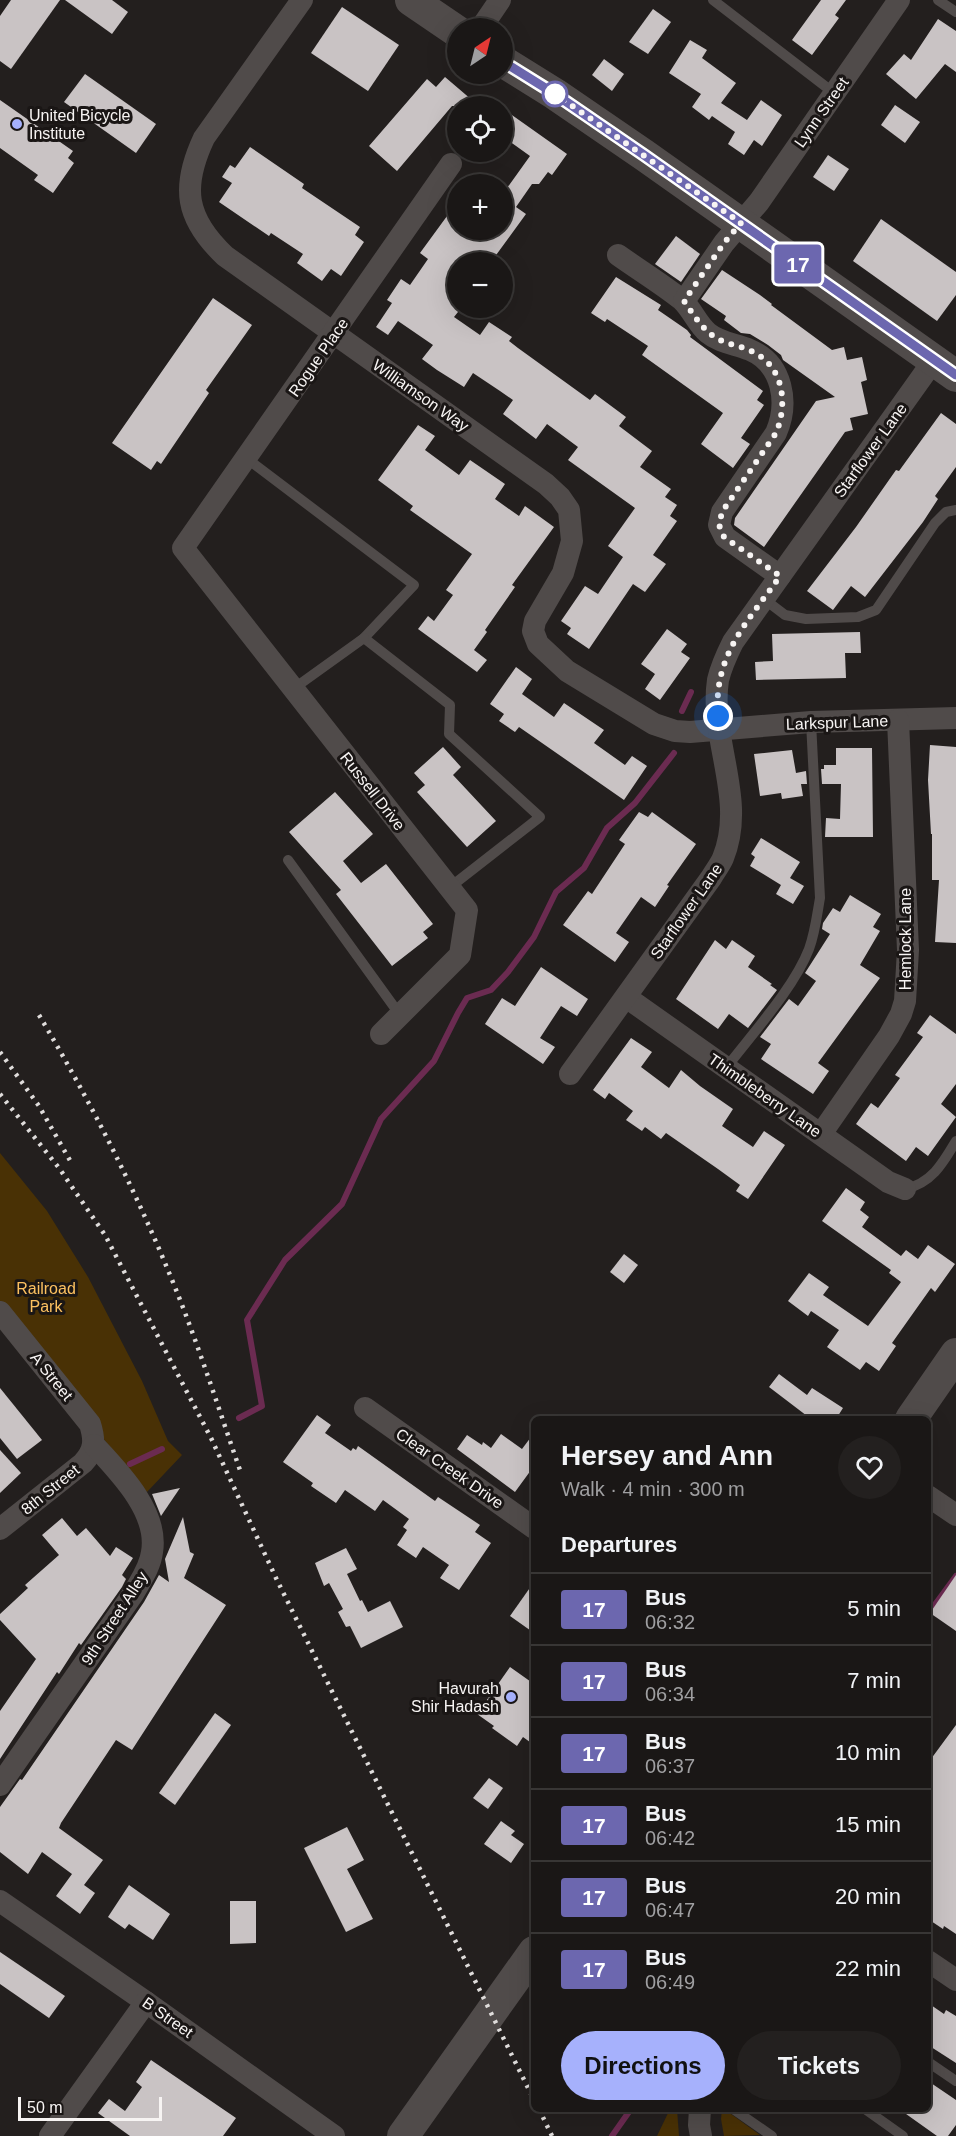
<!DOCTYPE html>
<html lang="en">
<head>
<meta charset="utf-8">
<style>
	body { margin:0; font-family:Arial,sans-serif; background:#23201f; color:#f1f3f6; height:100vh; display:flex; flex-direction:column; font-size:22px; white-space:nowrap }
	* { box-sizing:border-box; margin:0 }
	p { font-size:20px; color:#9f9fa1 }
	.icon { flex:none; width:33px; height:33px; fill:none; stroke:currentColor; stroke-width:2; stroke-linecap:round; stroke-linejoin:round }
	.map { position:relative; flex:1; overflow:hidden }
	.sheet { position:absolute; left:531px; top:1416px; width:400px; height:696px; display:flex; flex-direction:column; background:#1a1716; border-radius:9px; box-shadow:0 6px 24px #0002,0 0 0 2px #383635 }
	.sheet>* { flex:none }
	.badge { padding:0 12px; border-radius:4px; font-size:21px; line-height:39px }
	.needle { width:39px; rotate:35deg }
	.buttons { position:absolute; left:447px; top:18px; display:grid; gap:12px }
	.buttons a { display:grid; place-items:center; width:66px; height:66px; border-radius:50%; background:#1a1716; box-shadow:0 6px 24px #0002,0 0 0 2px #383635; font-size:30px }
	.scale { position:absolute; left:18px; bottom:15px; width:144px; box-sizing:border-box; padding-left:6px; border:3px solid #f7f4f3; border-top:0; font-size:16px; line-height:21px; white-space:nowrap; color:#f7f4f3; -webkit-text-stroke:4px #1a1615; paint-order:stroke }
	.you { position:absolute; width:30px; height:30px; margin:-15px; border:4px solid #fff; border-radius:50%; background:#1a73e8; box-shadow:0 0 0 9px #1a73e833 }
	.map>.badge { position:absolute; translate:-50% -50%; box-shadow:0 0 0 3px #fff }
	h2 { padding:0 30px; font-size:22px; line-height:54px }
	.round { display:grid; place-items:center; flex:none; width:63px; height:63px; border-radius:32px; background:#23201f }
	.summary { display:flex; align-items:center; justify-content:space-between; height:102px; padding:0 30px }
	h1 { font-size:28px; font-weight:800; line-height:45px }
	.cta { display:flex; gap:12px; margin-top:auto; padding:12px 30px }
	.cta a { flex:1; height:69px; border-radius:36px; background:#a6b1fc; color:#111; font-size:24px; font-weight:800; line-height:69px; text-align:center }
	.cta a+a { background:#23201f; color:#f1f3f6 }
	ul { padding:0; list-style:none }
	li { display:flex; align-items:center; gap:18px; height:72px; padding:0 30px; border-top:2px solid #383635 }
	li div { flex:1 }
	li b { display:block; font-size:22px }
	li em { font-style:normal }
	li .badge { min-width:66px; font-weight:700; text-align:center }
	.map>svg:first-child { display:block }
	.green { fill:#493105 }
	.lines { fill:none; stroke-linecap:round; stroke-linejoin:round }
	.stream { stroke:#6b2b51; stroke-width:6 }
	.building { fill:#c9c3c4 }
	.lane { stroke:#504b4a; stroke-width:10 }
	.street { stroke:#504b4a; stroke-width:22 }
	.secondary { stroke:#504b4a; stroke-width:32 }
	.rail { stroke:#dfdcdb; stroke-width:4.5; stroke-dasharray:3 6; stroke-linecap:butt }
	.line-casing { stroke:#fff; stroke-width:14 }
	.line { stroke:#6c67af; stroke-width:9 }
	.walk { stroke:#f7f4f3; stroke-width:6; stroke-dasharray:0 10.8 }
	.stop-dot { fill:#fff; stroke:#6c67af; stroke-width:3 }
	.poi-dot { fill:#a6b1fc; stroke:#1a1615; stroke-width:2 }
	.labels { text-anchor:middle; stroke-width:6; stroke-linejoin:round; paint-order:stroke }
	.street-label { font-size:16px; fill:#f7f4f3; stroke:#1a1615 }
	.poi-label { font-size:16px; fill:#f7f4f3; stroke:#1a1615; text-anchor:start }
	.park-label { font-size:16px; fill:#fdc160; stroke:#1a1615 }
</style>
</head>
<body>
<div class="map">
<svg width="956" height="2136" viewBox="0 0 956 2136">
	<rect width="100%" height="100%" fill="#231f1e"/>
	<g class="green">
		<path d="M0 1153 47 1211 88 1277 142 1381 168 1441 182 1455 147 1492 0 1312Z"/>
		<path d="M670 2109H677L679 2136H657Z"/>
		<path d="M722 2109H724L760 2135 724 2136 721 2119Z"/>
	</g>
	<g class="lines">
		<g class="stream">
			<path d="M682 711 691 692"/>
			<path d="M239 1418 262 1406 247 1320 285 1260 342 1204 381 1119 434 1061 458 1013 467 998 491 990 508 972 534 937 556 892 584 868 607 828 635 803 674 753"/>
			<path d="M130 1464 162 1449"/>
			<path d="M928 1614 956 1576"/>
			<path d="M612 2136 631 2109"/>
		</g>
	</g>
	<g class="building">
		<path d="M11 0H60L11 69 0 61V16Z"/>
		<path d="M65 0H112L128 12 112 34Z"/>
		<path d="M821 0H846L835 15 839 18 812 55 792 40Z"/>
		<path d="M342 7 399 45 368 91 311 53Z"/>
		<path d="M653 9 671 22 648 54 629 42Z"/>
		<path d="M938 19 956 31V72L945 64 916 99 886 74 904 54 911 60Z"/>
		<path d="M690 40 707 50 702 58 736 83 721 103 747 120 761 100 782 115 762 146 754 140 744 155 728 144 735 132 712 116 709 120 692 107 701 94 669 73Z"/>
		<path d="M604 59 624 74 612 91 592 75Z"/>
		<path d="M85 74 156 124 136 153 64 102Z"/>
		<path d="M445 77 479 106H452L397 171 369 146 427 79 436 87Z"/>
		<path d="M0 100 73 151 68 158 74 163 53 193 34 180 38 175 0 148Z"/>
		<path d="M895 105 920 122 905 143 881 125Z"/>
		<path d="M502 108 567 154 552 175 548 172 539 184H532L516 207 526 214 491 262H458V312L454 317 480 335 489 322 512 337 509 341 518 348 590 400 595 394 626 417 619 426 652 451 640 467 671 489 665 497 677 505 670 516 677 521 653 555 666 564 645 592 633 584 589 649 567 634 571 628 561 621 585 586 598 594 623 557 608 546 635 508 568 460 578 447 547 424 536 439 503 414 513 400 500 391 473 373 464 387 437 370 422 359 433 345 398 321 388 335 376 327 392 303 387 300 401 279 410 285 428 259 420 253 458 201V230H502V195L530 156 502 136Z"/>
		<path d="M250 147 304 184 302 188 360 227 355 235 364 242 341 276 331 269 322 281 297 263 303 254 271 233 269 236 219 202 232 183 222 177 230 165 235 168Z"/>
		<path d="M828 155 849 169 834 191 813 177Z"/>
		<path d="M881 219 956 272V295L937 321 853 261Z"/>
		<path d="M676 236 700 254 681 282 655 264Z"/>
		<path d="M722 270 760 295 772 304 771 305 832 350 844 347 847 360 862 357 867 380 861 382 868 414 850 418 853 430 845 432 764 547 734 525 735 518 816 401 835 397 783 360 781 355 768 345 750 334 741 333 724 320 726 316 701 299Z"/>
		<path d="M616 277 661 305 658 310 687 330 691 335 690 337 763 391 757 400 764 405 741 438 750 444 733 468 701 444 723 413 642 355 648 346 607 319 605 322 591 313Z"/>
		<path d="M213 298 252 325 206 390 209 393 161 464 157 461 151 470 112 443Z"/>
		<path d="M941 413 956 424V467L935 496 938 499 923 522 865 597 851 586 833 610 807 591 856 527 896 470 899 471Z"/>
		<path d="M418 425 435 436 425 450 459 475 470 460 505 484 495 499 519 516 525 506 554 527 512 585 515 587 485 630 487 632 474 650 487 660 477 672 418 629 428 616 434 621 453 595 446 590 472 554 410 510 413 506 378 480Z"/>
		<path d="M667 629 687 644 681 652 690 658 660 700 645 689 655 674 641 664Z"/>
		<path d="M860 632 861 653H845L846 678 756 680 755 662 773 661 772 634Z"/>
		<path d="M516 667 532 679 522 694 554 717 564 703 604 730 594 743 625 765 632 756 647 766 624 800 519 727 515 732 499 721 504 714 490 704Z"/>
		<path d="M930 745 956 747V943L935 942 939 880H932V834H931L928 780Z"/>
		<path d="M443 747 461 767 453 775 496 821 467 847 417 792 425 785 414 773Z"/>
		<path d="M836 748H872L873 837H825L826 818 840 819 841 784H822L821 769H824V765H836Z"/>
		<path d="M792 750 796 773 806 771 807 784H801L803 796 782 799 781 793 760 796 754 754Z"/>
		<path d="M335 792 373 834 343 861 361 883 386 864 433 924 423 932 428 938 392 966 336 894 341 890 289 832Z"/>
		<path d="M639 812 648 817 652 812 696 844 667 885 669 886 655 907 641 897 616 933 629 942 615 962 563 925 588 891 592 894 625 844 619 840Z"/>
		<path d="M761 838 800 862 790 878 804 886 793 904 776 894 781 885 750 866 755 857 751 854Z"/>
		<path d="M850 895 881 914 873 927 880 931 860 965 880 978 818 1063 829 1071 813 1094 761 1059 771 1044 760 1037 789 999 798 1006 816 981 805 973 830 934 822 929 823 923 833 908 840 912Z"/>
		<path d="M715 940 726 949 732 940 755 956 748 967 772 984 770 985 777 990 748 1028 729 1014 718 1029 676 999Z"/>
		<path d="M541 967 588 999 577 1016 561 1006 540 1038 555 1047 543 1064 485 1024 502 998 515 1006Z"/>
		<path d="M930 1015 956 1034V1084L941 1104 956 1117 928 1156 916 1147 906 1161 856 1124 871 1103 878 1108 900 1078 895 1075 923 1037 917 1033Z"/>
		<path d="M631 1038 652 1052 641 1067 669 1088 681 1070 700 1086 733 1109 722 1126 753 1147 764 1131 785 1145 748 1199 736 1191 740 1185 718 1169 666 1133 661 1139 645 1127 642 1131 626 1120 633 1111 609 1093 605 1099 593 1090Z"/>
		<path d="M846 1188 865 1202 860 1210 869 1217 862 1227 901 1256 906 1250 918 1259 928 1245 955 1264 935 1292 931 1288 892 1343 896 1346 879 1371 866 1362 860 1370 827 1347 839 1330 811 1311 808 1316 788 1301 809 1273 829 1287 823 1295 868 1326 901 1282 889 1273 891 1270 822 1221Z"/>
		<path d="M624 1254 638 1265 624 1283 610 1272Z"/>
		<path d="M779 1374 807 1395 812 1388 843 1408 836 1419H811L769 1387Z"/>
		<path d="M0 1388 42 1440 17 1459 0 1438Z"/>
		<path d="M317 1415 331 1425 325 1433 351 1451 353 1448 356 1450 358 1446 435 1501 438 1497 480 1525 475 1532 491 1543 459 1590 440 1578 449 1565 423 1547 416 1558 397 1545 407 1530 403 1527 409 1519 383 1500 375 1511 345 1490 336 1503 311 1486 313 1483 283 1462Z"/>
		<path d="M534 1433V1466L515 1492 457 1449 467 1435 482 1445 483 1442 491 1448 501 1434 522 1449Z"/>
		<path d="M0 1450 21 1473 0 1493Z"/>
		<path d="M180 1488 161 1516 152 1494Z"/>
		<path d="M183 1517 190 1552 194 1554 184 1578 226 1605 132 1750 116 1740 61 1823 59 1828 103 1860 84 1885 95 1893 80 1914 56 1896 72 1874 42 1852 28 1874 0 1852V1807L20 1779 22 1780 144 1602 159 1575 169 1582 165 1559Z"/>
		<path d="M62 1518 77 1536 86 1528 110 1556 116 1547 133 1558 122 1575 126 1579 122 1587 81 1645 79 1643 59 1674 57 1672 0 1759V1711L36 1659 0 1620V1614L28 1588 25 1585 59 1555 42 1535Z"/>
		<path d="M346 1548 357 1569 347 1574 360 1601 362 1600 368 1612 390 1601 403 1627 361 1648 350 1626 346 1627 338 1612 343 1609 329 1583 324 1586 315 1563Z"/>
		<path d="M956 1575V1631L930 1613Z"/>
		<path d="M534 1582V1633L510 1616Z"/>
		<path d="M510 1667 534 1684V1745L523 1737 517 1746 492 1728 494 1726 477 1714Z"/>
		<path d="M215 1713 231 1725 175 1805 159 1793Z"/>
		<path d="M956 1725V1934L944 1926 943 1929 928 1919V1763Z"/>
		<path d="M489 1778 503 1788 488 1809 473 1798Z"/>
		<path d="M501 1821 515 1831 511 1835 524 1844 511 1863 484 1844Z"/>
		<path d="M347 1827 364 1860 347 1869 373 1919 346 1932 304 1848Z"/>
		<path d="M129 1885 170 1914 153 1940 129 1924 125 1929 108 1917Z"/>
		<path d="M230 1901H256V1943L230 1944Z"/>
		<path d="M0 1952 65 1996 49 2018 0 1984Z"/>
		<path d="M928 2003 944 2014 946 2010 956 2016V2063L928 2045Z"/>
		<path d="M151 2060 236 2118 223 2136H130L98 2113 109 2099 125 2111 142 2087 136 2082Z"/>
		<path d="M928 2081 956 2100V2125L948 2136H937L899 2109H928Z"/>
	</g>
	<g class="lines">
		<g class="lane">
			<path d="M713 0 834 93"/>
			<path d="M938 0 956 12"/>
			<path d="M246 458 414 585 364 638 450 705 449 734 540 817 449 888"/>
			<path d="M764 599 785 615 806 619 858 617 876 610 935 523 946 512 956 510"/>
			<path d="M293 689 364 638"/>
			<path d="M288 860 400 1015"/>
			<path d="M726 1068C752 1034 794 988 809 949 815 933 817 915 820 898L811 722"/>
			<path d="M905 1189C932 1183 943 1163 956 1141"/>
			<path d="M928 2062 956 2081"/>
			<path d="M733 2109 772 2136"/>
			<path d="M865 2109 903 2136"/>
		</g>
		<g class="street">
			<path d="M302 0 204 138C181 187 185 218 225 256L546 484 560 497 569 510 572 541 563 573 535 621 533 631 538 644 567 671 654 724 675 731 690 732 811 722 956 718"/>
			<path d="M481 28 500 0"/>
			<path d="M618 255C639 270 662 284 682 300 692 309 697 324 708 333 720 343 736 344 750 350 783 364 789 403 776 433L722 512 719 525 725 537 780 576"/>
			<path d="M684 301 724 243 759 202 899 0"/>
			<path d="M626 997 888 1182 905 1189"/>
			<path d="M381 1034 460 955 467 910 183 548 451 164"/>
			<path d="M570 1074 711 878C715 871 720 865 723 858 747 799 709 740 718 680 721 667 727 654 733 642L934 360"/>
			<path d="M821 1134 889 1036 901 1014 905 1001 908 950 898 720"/>
			<path d="M0 1312 90 1424C95 1440 95 1450 83 1463L0 1529"/>
			<path d="M365 1408 534 1528"/>
			<path d="M928 1496 956 1515"/>
			<path d="M0 1785 133 1594C140 1581 150 1568 152 1552 159 1512 119 1472 94 1445"/>
			<path d="M0 1901 146 2002 334 2136"/>
			<path d="M928 1961 956 1980"/>
			<path d="M700 2109 699 2125 701 2136"/>
			<path d="M50 2136 146 2002"/>
		</g>
		<g class="secondary">
			<path d="M411 0 458 32"/>
			<path d="M502 61 555 94 644 155 956 376"/>
			<path d="M911 1419 956 1354"/>
			<path d="M403 2136 534 1952"/>
		</g>
		<g class="rail">
			<path d="M39 1015C89 1099 133 1185 170 1275 197 1340 218 1407 241 1473"/>
			<path d="M0 1052 39 1106 72 1164"/>
			<path d="M0 1094 59 1168 105 1235 211 1438 276 1578 534 2100"/>
			<path d="M539 2109 552 2136"/>
		</g>
	</g>
	<g class="lines">
		<defs>
			<path id="line" d="M502 61 555 94 644 155 956 375"/>
		</defs>
		<use href="#line" class="line-casing"/>
		<use href="#line" class="line"/>
		<path class="walk" d="M555 94 741 223 724 243 684 301C694 315 703 331 718 339 729 345 742 346 753 352 784 367 788 404 776 433L722 512 719 525 724 537 780 576C748 622 713 655 718 716"/>
	</g>
	<circle class="stop-dot" cx="555" cy="94" r="12"/>
	<g class="poi-dot">
		<circle cx="17" cy="124" r="6"/>
		<circle cx="511" cy="1697" r="6"/>
	</g>
	<g class="labels">
		<g class="street-label">
			<text transform="translate(821 112) rotate(-55)" y="6">Lynn Street</text>
			<text transform="translate(318 357) rotate(-55)" y="6">Rogue Place</text>
			<text transform="translate(421 395) rotate(35)" y="6">Williamson Way</text>
			<text transform="translate(870 450) rotate(-54)" y="6">Starflower Lane</text>
			<text transform="translate(837 722) rotate(-2)" y="6">Larkspur Lane</text>
			<text transform="translate(373 791) rotate(52)" y="6">Russell Drive</text>
			<text transform="translate(686 911) rotate(-55)" y="6">Starflower Lane</text>
			<text transform="translate(905 939) rotate(-90)" y="6">Hemlock Lane</text>
			<text transform="translate(765 1095) rotate(35)" y="6">Thimbleberry Lane</text>
			<text transform="translate(52 1376) rotate(51)" y="6">A Street</text>
			<text transform="translate(450 1468) rotate(35)" y="6">Clear Creek Drive</text>
			<text transform="translate(50 1489) rotate(-39)" y="6">8th Street</text>
			<text transform="translate(114 1618) rotate(-57)" y="6">9th Street Alley</text>
			<text transform="translate(168 2017) rotate(35)" y="6">B Street</text>
		</g>
		<g class="poi-label">
			<text x="29" y="121">United Bicycle<tspan x="29" dy="18">Institute</tspan></text>
			<text x="499" y="1694" text-anchor="end">Havurah<tspan x="499" dy="18">Shir Hadash</tspan></text>
		</g>
		<g class="park-label">
			<text x="46" y="1294">Railroad<tspan x="46" dy="18">Park</tspan></text>
		</g>
	</g>
</svg>
<div class="buttons">
<a><svg class="needle" viewBox="-14 -14 28 28"><path d="M0-13l5 13h-10z" fill="#e53935"/><path d="M0 13l5-13h-10z" fill="#9f9fa1"/></svg></a>
<a><svg class="icon" aria-label="locate" viewBox="0 0 24 24"><circle cx="12" cy="12" r="6"/><path d="M12 2v4M12 18v4M2 12h4M18 12h4"/></svg></a>
<a>+</a>
<a>−</a>
</div>
<div class="scale">50 m</div>
<div class="you" style="left:718px;top:716px"></div>
<b class="badge" style="left:798px;top:264px;background:#6c67af;color:#fff">17</b>
<section class="sheet">
<div class="summary"><div><h1>Hersey and Ann</h1><p>Walk · 4 min · 300 m</p></div><a class="round"><svg class="icon" aria-label="heart" viewBox="0 0 24 24"><path d="M12 20l-8-8c-3-5 5-10 8-4 3-6 11-1 8 4z"/></svg></a></div>
<h2>Departures</h2>
<ul>
<li><span class="badge" style="background:#6c67af;color:#fff">17</span><div><b>Bus</b><p>06:32</p></div><em>5 min</em></li>
<li><span class="badge" style="background:#6c67af;color:#fff">17</span><div><b>Bus</b><p>06:34</p></div><em>7 min</em></li>
<li><span class="badge" style="background:#6c67af;color:#fff">17</span><div><b>Bus</b><p>06:37</p></div><em>10 min</em></li>
<li><span class="badge" style="background:#6c67af;color:#fff">17</span><div><b>Bus</b><p>06:42</p></div><em>15 min</em></li>
<li><span class="badge" style="background:#6c67af;color:#fff">17</span><div><b>Bus</b><p>06:47</p></div><em>20 min</em></li>
<li><span class="badge" style="background:#6c67af;color:#fff">17</span><div><b>Bus</b><p>06:49</p></div><em>22 min</em></li>
</ul>
<div class="cta"><a>Directions</a><a>Tickets</a></div>
</section>
</div>
</body>
</html>
